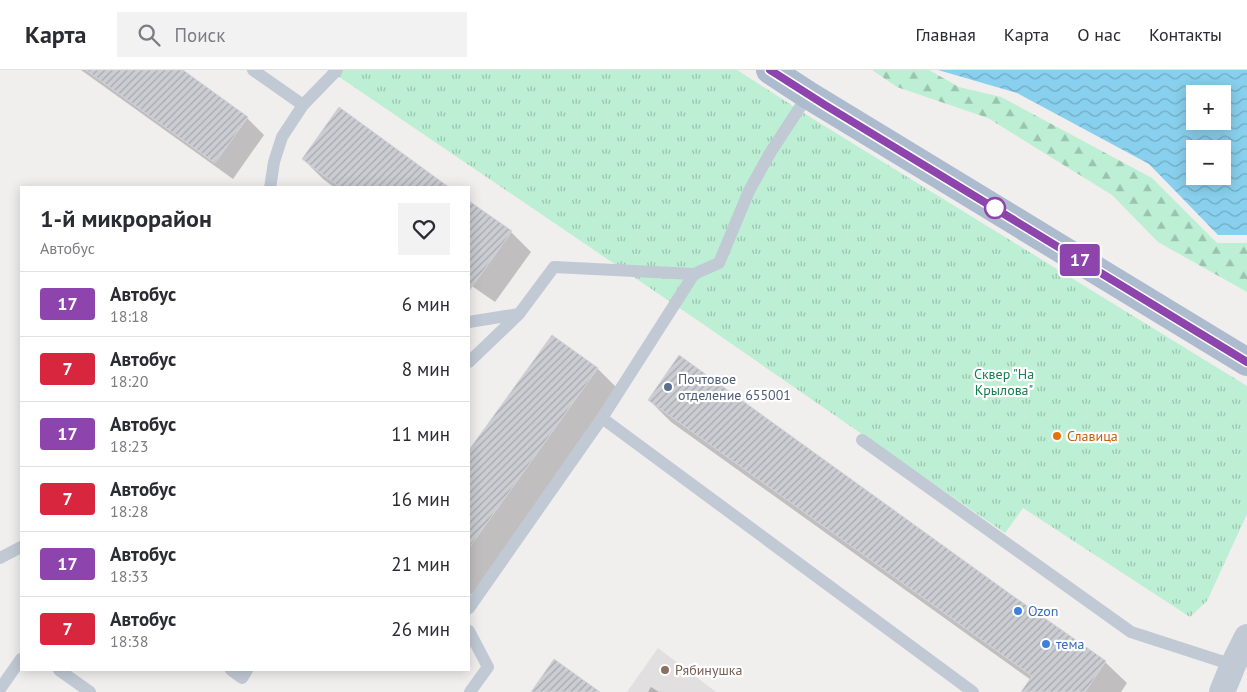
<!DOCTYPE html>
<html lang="ru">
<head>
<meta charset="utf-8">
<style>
	body { margin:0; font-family:"PT Sans",sans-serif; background:#f2f2f3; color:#2b2b33; height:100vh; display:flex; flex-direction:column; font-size:19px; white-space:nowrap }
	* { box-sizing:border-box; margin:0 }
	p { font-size:16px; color:#7c7c81 }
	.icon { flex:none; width:28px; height:28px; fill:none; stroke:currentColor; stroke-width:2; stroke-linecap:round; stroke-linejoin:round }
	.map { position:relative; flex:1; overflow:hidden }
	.side { position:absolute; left:20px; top:116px; width:450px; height:485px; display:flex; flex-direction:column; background:#fff; border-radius:0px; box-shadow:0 2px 12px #0003 }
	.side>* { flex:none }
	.badge { padding:0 10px; border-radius:4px; font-size:18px; line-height:32px }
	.tools { position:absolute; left:1186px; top:15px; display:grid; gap:10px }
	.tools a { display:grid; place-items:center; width:45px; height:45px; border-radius:0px; background:#fff; box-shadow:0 2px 12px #0003; font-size:25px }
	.map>.badge { position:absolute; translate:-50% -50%; box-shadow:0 0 0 2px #fff }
	.round { display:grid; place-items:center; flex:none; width:52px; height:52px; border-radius:0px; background:#f2f2f3 }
	.summary { display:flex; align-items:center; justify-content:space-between; height:85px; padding:0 20px }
	h1 { font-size:24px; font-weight:800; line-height:38px }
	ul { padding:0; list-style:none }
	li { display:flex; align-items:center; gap:15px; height:65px; padding:0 20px; border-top:1px solid #e1e1e2 }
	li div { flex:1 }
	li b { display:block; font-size:19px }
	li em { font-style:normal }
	li .badge { min-width:55px; font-weight:700; text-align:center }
	header { display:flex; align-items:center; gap:30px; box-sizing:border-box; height:70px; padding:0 25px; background:#fff; border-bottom:1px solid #e1e1e2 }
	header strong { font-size:24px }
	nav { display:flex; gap:28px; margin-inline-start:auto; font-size:18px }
	.search { width:350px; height:45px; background:#f2f2f3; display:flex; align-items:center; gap:12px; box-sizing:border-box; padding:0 18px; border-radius:0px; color:#7c7c81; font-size:19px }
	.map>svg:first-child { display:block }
	.education { fill:#e2dfe0 }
	.grass { fill:url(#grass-tufts) }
	.forest { fill:url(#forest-firs) }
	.water { fill:url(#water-waves); fill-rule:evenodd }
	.shadow { fill:#0003 }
	.building { fill:url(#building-hatch); stroke:#d2d4da }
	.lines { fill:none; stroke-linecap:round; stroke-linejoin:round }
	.lane { stroke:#c1c9d4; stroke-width:12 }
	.street { stroke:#c1c9d4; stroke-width:26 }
	.primary { stroke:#adbbce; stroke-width:28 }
	.line-casing { stroke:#fff; stroke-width:11 }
	.line { stroke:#8e44ad; stroke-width:8 }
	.stop-dot { fill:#fff; stroke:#8e44ad; stroke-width:2.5 }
	.service-dot { fill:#5c6f8a; stroke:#fff; stroke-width:2 }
	.food-dot { fill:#e8710a; stroke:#fff; stroke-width:2 }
	.shop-dot { fill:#3f7fe0; stroke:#fff; stroke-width:2 }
	.education-dot { fill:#8d6e63; stroke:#fff; stroke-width:2 }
	.labels { text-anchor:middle; stroke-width:4.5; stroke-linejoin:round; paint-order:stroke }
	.park-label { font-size:14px; fill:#167e52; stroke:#fff }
	.service-label { font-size:14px; fill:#4e5e75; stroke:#fff; text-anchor:start }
	.food-label { font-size:14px; fill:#c56008; stroke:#fff; text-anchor:start }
	.shop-label { font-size:14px; fill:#366cbe; stroke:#fff; text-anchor:start }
	.education-label { font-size:14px; fill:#785e54; stroke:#fff; text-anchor:start }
</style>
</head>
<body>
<header>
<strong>Карта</strong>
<div class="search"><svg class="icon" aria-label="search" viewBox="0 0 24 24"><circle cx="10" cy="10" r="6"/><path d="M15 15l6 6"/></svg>Поиск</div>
<nav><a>Главная</a><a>Карта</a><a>О нас</a><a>Контакты</a></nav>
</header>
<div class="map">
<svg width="1247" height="622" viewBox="0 0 1247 622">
	<defs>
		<pattern id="grass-tufts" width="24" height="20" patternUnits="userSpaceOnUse" patternTransform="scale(1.25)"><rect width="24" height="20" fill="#bcefd4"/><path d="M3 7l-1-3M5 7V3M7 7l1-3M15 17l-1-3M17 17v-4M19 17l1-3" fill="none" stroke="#9bc4af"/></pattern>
		<pattern id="forest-firs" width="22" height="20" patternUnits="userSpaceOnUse" patternTransform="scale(1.25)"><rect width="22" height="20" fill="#bcefd4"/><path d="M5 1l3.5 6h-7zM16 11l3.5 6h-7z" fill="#9bc4af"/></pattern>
		<pattern id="water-waves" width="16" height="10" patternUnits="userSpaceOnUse" patternTransform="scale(1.25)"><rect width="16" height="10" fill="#88d0ed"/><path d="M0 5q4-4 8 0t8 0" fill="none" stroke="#71abc3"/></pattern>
		<pattern id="building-hatch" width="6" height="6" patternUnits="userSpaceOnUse" patternTransform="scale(1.25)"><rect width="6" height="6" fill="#cbcdd3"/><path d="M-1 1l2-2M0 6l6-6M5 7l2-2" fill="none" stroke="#a7a9ae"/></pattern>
	</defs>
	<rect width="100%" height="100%" fill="#f1eeee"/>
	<path class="education" d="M658 578 716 622H627Z"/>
	<path class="grass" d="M329 0H737L818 52 1247 316V444L1207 531 1190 547 1023 438 1005 463 700 252Z"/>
	<path class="forest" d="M872 0H929L959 17 1001 27 1152 108 1217 173H1247V222L1158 172 1112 125 988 48 897 17Z"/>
	<path class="water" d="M938 0H1247V165H1218L1149 94 1017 23ZM1195 24H1222V51H1195ZM1195 79H1222V106H1195Z"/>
	<g class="shadow">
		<path d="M81 0H180L247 48 264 65 233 109Z"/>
		<path d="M303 89 448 118H335L323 109Z"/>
		<path d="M469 132 511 162 531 182 495 232 469 214Z"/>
		<path d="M552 266 598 299 619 320 472 525 469 523V382Z"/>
		<path d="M649 330 1012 527 1105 592 1127 613 1121 622H1022L1031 610 671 352Z"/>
		<path d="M651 617 659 622H648Z"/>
	</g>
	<g class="building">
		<path d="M86 0H183L248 47 215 93Z"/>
		<path d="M339 37 450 118H341L302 89Z"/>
		<path d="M469 131 512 161 469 221Z"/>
		<path d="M552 265 598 298 469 478V380Z"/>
		<path d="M679 285 1013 526 1106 591 1085 622H1021L1032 606 648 330Z"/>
		<path d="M554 589 600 622H531Z"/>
	</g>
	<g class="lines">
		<g class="lane">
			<path d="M253 0 303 35"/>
			<path d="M808 25 770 83 749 121 719 193 694 204 602 348 973 622"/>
			<path d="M270 118 274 92 282 67 303 35 337 0"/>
			<path d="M469 252 519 244 554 197 694 204"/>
			<path d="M469 292 519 244"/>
			<path d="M862 370 1131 562 1233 595"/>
			<path d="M0 488 21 477"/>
			<path d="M469 538 602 348"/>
			<path d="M469 561 488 597 470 622"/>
			<path d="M59 600 90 622"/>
			<path d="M231 600 242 608 247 600"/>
			<path d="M0 619 21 589"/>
		</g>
		<path class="street" d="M1222 622 1233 595 1247 567"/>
		<path class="primary" d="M770 0 808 25 1247 292"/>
	</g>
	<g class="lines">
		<defs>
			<path id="line" d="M770 0 825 35 1247 292"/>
		</defs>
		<use href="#line" class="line-casing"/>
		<use href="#line" class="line"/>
	</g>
	<circle class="stop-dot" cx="995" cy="138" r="10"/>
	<circle class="service-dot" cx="668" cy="317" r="5"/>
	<circle class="food-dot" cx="1057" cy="366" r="5"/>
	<g class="shop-dot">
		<circle cx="1018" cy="541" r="5"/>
		<circle cx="1046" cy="574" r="5"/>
	</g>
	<circle class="education-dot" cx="665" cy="600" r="5"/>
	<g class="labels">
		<g class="park-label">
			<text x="1004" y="309">Сквер "На<tspan x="1004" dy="16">Крылова"</tspan></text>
		</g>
		<g class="service-label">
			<text x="678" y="314">Почтовое<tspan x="678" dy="16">отделение 655001</tspan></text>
		</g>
		<g class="food-label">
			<text x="1067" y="371">Славица</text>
		</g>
		<g class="shop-label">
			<text x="1028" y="546">Ozon</text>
			<text x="1056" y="579">тема</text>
		</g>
		<g class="education-label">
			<text x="675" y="605">Рябинушка</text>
		</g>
	</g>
</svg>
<div class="tools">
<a>+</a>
<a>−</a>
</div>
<b class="badge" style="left:1080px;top:190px;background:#8e44ad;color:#fff">17</b>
<section class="side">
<div class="summary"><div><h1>1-й микрорайон</h1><p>Автобус</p></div><a class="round"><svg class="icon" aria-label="heart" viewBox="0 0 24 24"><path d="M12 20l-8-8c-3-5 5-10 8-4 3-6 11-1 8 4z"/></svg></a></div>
<ul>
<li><span class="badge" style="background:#8e44ad;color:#fff">17</span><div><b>Автобус</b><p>18:18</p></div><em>6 мин</em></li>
<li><span class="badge" style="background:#d7263d;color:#fff">7</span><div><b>Автобус</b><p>18:20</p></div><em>8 мин</em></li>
<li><span class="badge" style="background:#8e44ad;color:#fff">17</span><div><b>Автобус</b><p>18:23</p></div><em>11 мин</em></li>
<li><span class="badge" style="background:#d7263d;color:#fff">7</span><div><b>Автобус</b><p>18:28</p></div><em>16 мин</em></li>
<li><span class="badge" style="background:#8e44ad;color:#fff">17</span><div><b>Автобус</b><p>18:33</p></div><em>21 мин</em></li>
<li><span class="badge" style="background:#d7263d;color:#fff">7</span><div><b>Автобус</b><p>18:38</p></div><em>26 мин</em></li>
</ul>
</section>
</div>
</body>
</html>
